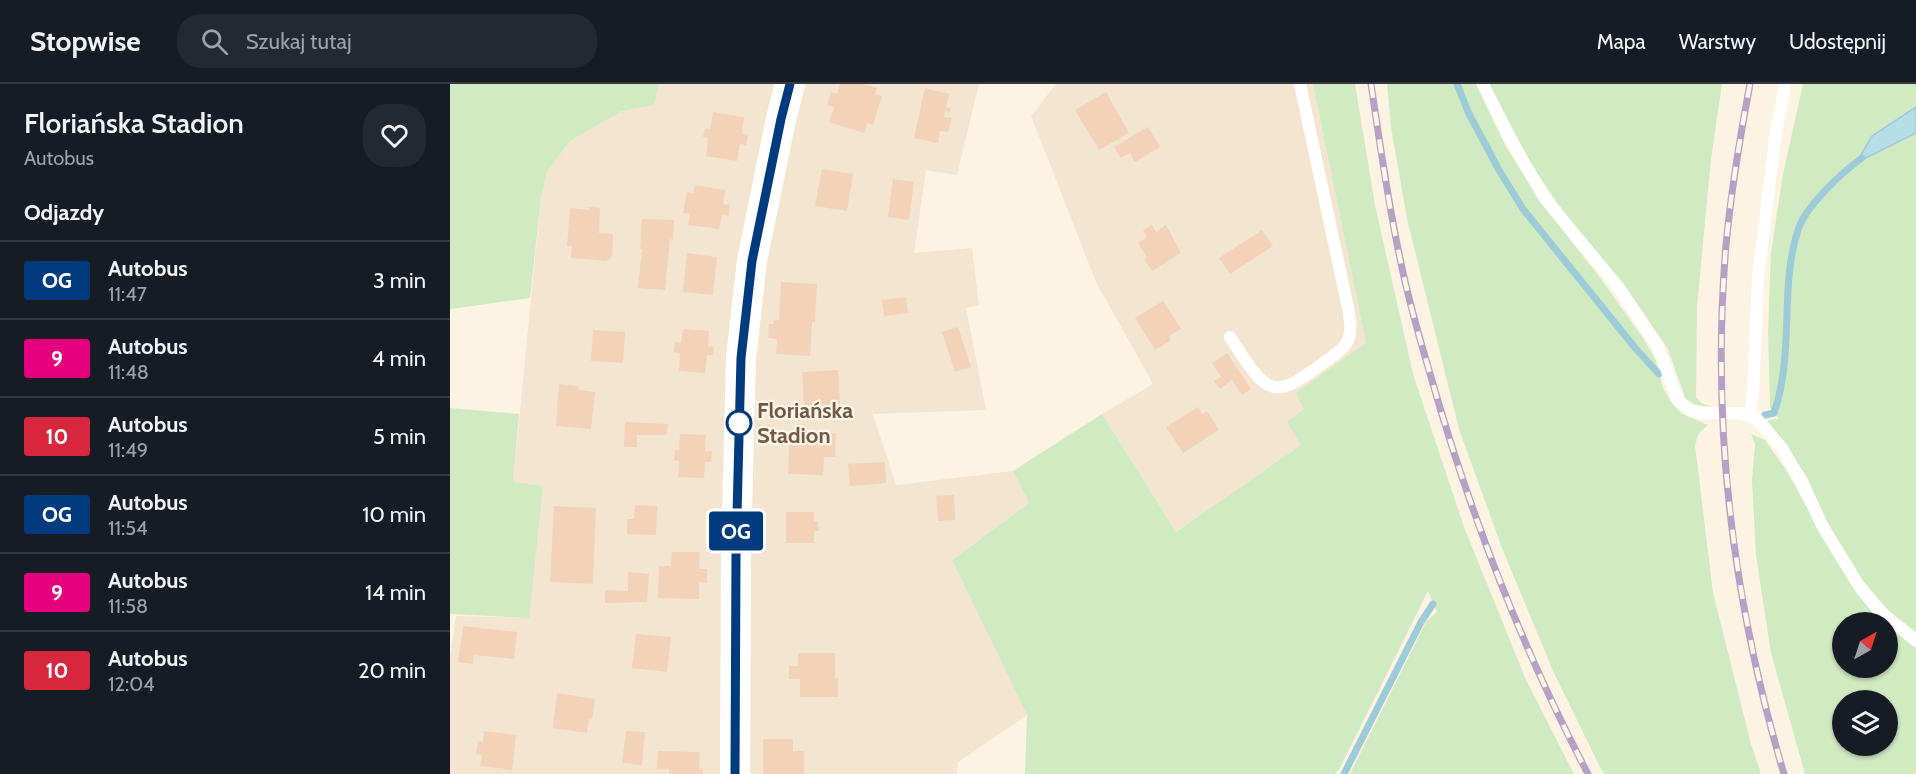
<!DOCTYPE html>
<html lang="pl">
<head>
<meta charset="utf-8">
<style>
	body { margin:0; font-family:Cabin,sans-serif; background:#242831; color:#f1f3f6; height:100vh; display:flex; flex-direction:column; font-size:22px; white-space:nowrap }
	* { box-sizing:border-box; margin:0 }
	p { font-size:20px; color:#9ea1a6 }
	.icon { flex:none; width:33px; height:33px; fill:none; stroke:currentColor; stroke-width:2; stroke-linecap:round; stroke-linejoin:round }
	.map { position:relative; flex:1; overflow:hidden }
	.panel { display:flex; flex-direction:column; background:#171b24; width:450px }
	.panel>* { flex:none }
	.badge { padding:0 12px; border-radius:4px; font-size:21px; line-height:39px }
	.needle { width:39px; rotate:39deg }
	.tools { position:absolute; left:1382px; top:528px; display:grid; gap:12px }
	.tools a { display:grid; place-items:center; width:66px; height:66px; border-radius:50%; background:#171b24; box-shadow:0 2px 4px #0004; font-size:30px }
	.map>.badge { position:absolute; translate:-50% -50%; box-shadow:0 0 0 3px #fff }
	h2 { padding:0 24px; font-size:22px; line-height:54px }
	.round { display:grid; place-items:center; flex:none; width:63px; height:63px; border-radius:24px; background:#242831 }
	.overview { display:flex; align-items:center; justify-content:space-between; height:102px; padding:0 24px }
	h1 { font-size:28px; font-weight:600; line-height:45px }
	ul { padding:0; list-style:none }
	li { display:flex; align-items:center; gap:18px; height:78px; padding:0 24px; border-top:2px solid #363941 }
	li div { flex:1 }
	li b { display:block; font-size:22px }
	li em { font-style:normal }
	li .badge { min-width:66px; font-weight:700; text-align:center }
	header { display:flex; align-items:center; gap:36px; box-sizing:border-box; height:84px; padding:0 30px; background:#171b24; border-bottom:2px solid #363941 }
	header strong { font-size:28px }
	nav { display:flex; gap:33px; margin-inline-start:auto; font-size:21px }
	.search { width:420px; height:54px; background:#242831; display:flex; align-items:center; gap:15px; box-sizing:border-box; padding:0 21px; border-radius:24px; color:#9ea1a6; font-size:22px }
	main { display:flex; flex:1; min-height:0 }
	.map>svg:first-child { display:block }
	.residential { fill:#f4e5d0 }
	.green { fill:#d0eac1; fill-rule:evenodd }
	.water { fill:#b7dde6; stroke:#9dccd8; stroke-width:1.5 }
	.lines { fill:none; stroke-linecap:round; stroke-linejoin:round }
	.stream { stroke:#9dccd8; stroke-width:7 }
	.building { fill:#f2d2b9 }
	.service { stroke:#fff; stroke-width:12 }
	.tertiary { stroke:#fff; stroke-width:30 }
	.rail-casing { stroke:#b6a1c5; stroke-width:7 }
	.rail { stroke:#fff7e8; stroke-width:4.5; stroke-dasharray:14; stroke-linecap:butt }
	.line-casing { stroke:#fff; stroke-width:14 }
	.line { stroke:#003b80; stroke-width:9 }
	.stop-dot { fill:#fff; stroke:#003b80; stroke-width:3 }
	.labels { text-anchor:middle; stroke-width:4.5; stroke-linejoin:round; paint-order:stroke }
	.stop-label { font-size:22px; font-weight:bold; fill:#745948; stroke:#fff7e8; text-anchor:start }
</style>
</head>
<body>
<header>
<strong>Stopwise</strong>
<div class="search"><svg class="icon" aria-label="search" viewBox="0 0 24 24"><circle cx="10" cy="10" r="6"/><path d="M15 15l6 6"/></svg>Szukaj tutaj</div>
<nav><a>Mapa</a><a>Warstwy</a><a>Udostępnij</a></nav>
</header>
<main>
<section class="panel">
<div class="overview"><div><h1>Floriańska Stadion</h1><p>Autobus</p></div><a class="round"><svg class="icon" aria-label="heart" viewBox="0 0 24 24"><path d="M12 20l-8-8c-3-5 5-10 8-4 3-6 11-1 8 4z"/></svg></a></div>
<h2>Odjazdy</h2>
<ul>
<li><span class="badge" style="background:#003b80;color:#fff">OG</span><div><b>Autobus</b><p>11:47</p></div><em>3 min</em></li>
<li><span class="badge" style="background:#e6007e;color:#fff">9</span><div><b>Autobus</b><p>11:48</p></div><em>4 min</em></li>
<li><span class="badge" style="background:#d7263d;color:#fff">10</span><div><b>Autobus</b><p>11:49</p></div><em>5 min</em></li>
<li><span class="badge" style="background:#003b80;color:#fff">OG</span><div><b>Autobus</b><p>11:54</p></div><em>10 min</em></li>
<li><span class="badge" style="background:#e6007e;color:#fff">9</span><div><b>Autobus</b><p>11:58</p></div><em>14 min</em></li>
<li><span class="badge" style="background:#d7263d;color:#fff">10</span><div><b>Autobus</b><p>12:04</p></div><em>20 min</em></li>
</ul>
</section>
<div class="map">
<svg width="1466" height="690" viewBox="0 0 1466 690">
	<rect width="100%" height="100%" fill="#fcf3e2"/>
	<g class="residential">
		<path d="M209 0H529L507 91 476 86 464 169 522 164 529 221 516 224 536 326 423 330 446 401 563 387 579 419 502 476 577 631 508 678 507 690H0V575L6 532 78 534 92 402 63 399 91 113 97 88 120 57 172 27 204 21Z"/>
		<path d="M606 0H863L916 259 846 309 855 325 851 361 726 448 652 330 703 300 646 198 581 32Z"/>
	</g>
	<g class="green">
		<path d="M0 0H209L204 21 172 27 120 57 97 88 91 113 80 214 0 225Z"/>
		<path d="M863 0H905L925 121 963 290 1014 443 1076 596 1124 690H900L976 538 987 528 978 507 890 684 885 690H575L577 631 502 476 579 419 563 387 652 330 726 448 851 361 837 338 854 325 846 309 916 259Z"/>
		<path d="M937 0H1026L1055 61 1091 119 1148 191 1193 254 1206 277 1213 304 1221 318 1232 330 1258 341 1249 349 1245 361 1263 509 1301 660 1311 690H1154L1150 683 1103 587 1052 464 1009 345 957 135 941 43Z"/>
		<path d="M1039 0H1272L1261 75 1247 223 1246 313 1251 319 1262 323 1242 320 1236 316 1218 265 1174 200 1134 155 1106 117 1082 81Z"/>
		<path d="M1353 0H1466V23L1422 52 1406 78 1466 49V548L1440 528 1409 492 1386 458 1357 393 1318 338V336L1329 335 1320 323 1318 248 1321 169 1333 90Z"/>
		<path d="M0 324 69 330 63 398 93 402 79 534 0 530Z"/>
		<path d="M1301 350 1315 356 1336 386 1388 479 1433 538H1392V584H1437V541L1466 564V690H1355L1321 569 1306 471 1302 397 1305 360ZM1392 616H1437V662H1392Z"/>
	</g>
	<path class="water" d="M1466 23V49L1406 79 1422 52Z"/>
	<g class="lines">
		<g class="stream">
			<path d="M1007 0 1019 30 1049 86 1073 125 1186 265 1209 290"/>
			<path d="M1315 331 1324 329C1345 268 1329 204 1348 146 1355 123 1392 88 1412 74"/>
			<path d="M894 690 971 538 983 520"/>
		</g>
	</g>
	<g class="building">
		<path d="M390 0H412L427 4 425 10 432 12 423 41 417 39 414 49 379 38 384 23 377 21 381 8 387 10Z"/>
		<path d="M475 4 499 10 496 24H501L499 29 495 27 494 33 502 34 498 48 490 47 488 59 464 54Z"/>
		<path d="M656 8 679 49 649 66 625 26Z"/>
		<path d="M263 28 294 33 292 50 298 51 296 61 290 60 287 77 256 72 258 54 253 53 255 44 260 45Z"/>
		<path d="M698 43 710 63 685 78 680 69 671 74 664 63Z"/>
		<path d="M372 85 403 90 397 127 365 122Z"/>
		<path d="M443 95 464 98 459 136 438 133Z"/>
		<path d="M245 101 275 106 273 120 280 121 279 132 272 131 269 145 238 141 240 130 233 129 237 108 243 109Z"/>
		<path d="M139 123 150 124 149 149 163 150 162 173 156 177 121 174 122 162H117L120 124 139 126Z"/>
		<path d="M192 135 224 136 223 156 220 155 215 206 188 204 192 165H190Z"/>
		<path d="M702 141 706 148 716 141 731 169 702 187 694 175 697 173 688 159 697 153 693 146Z"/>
		<path d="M812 146 823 162 780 190 769 174Z"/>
		<path d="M237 169 267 173 263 211 233 208Z"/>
		<path d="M331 198 367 200 365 238H362L360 272 326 270 327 255 318 254 319 240H323L324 236H329Z"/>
		<path d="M456 213 458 229 434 232 432 216Z"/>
		<path d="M713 217 731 245 719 252 721 256 705 266 685 234Z"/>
		<path d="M508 243 521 283 505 288 492 248Z"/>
		<path d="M233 245 259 247 258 262 264 263 263 271H257L255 289 229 287 230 269 224 268 225 258 231 259Z"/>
		<path d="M143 246 175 248 173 279 141 277Z"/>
		<path d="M777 269 801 305 792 311 782 296 770 305 764 297 771 293 762 279Z"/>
		<path d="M388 286 390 320 354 322 352 288Z"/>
		<path d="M109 300 129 302 128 306 145 308 141 345 106 342Z"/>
		<path d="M748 323 752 330 757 327 769 346 733 369 716 343Z"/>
		<path d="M175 338 218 340 217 350 214 351H187V363H174Z"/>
		<path d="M340 346 386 349 385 373H374L373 391 338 390Z"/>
		<path d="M230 350 256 351 255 367H262L261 378H255L254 394 228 393 229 377 224 376 225 366H229Z"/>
		<path d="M435 378 436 399 400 402 398 380Z"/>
		<path d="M504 411 505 436 488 437 486 412Z"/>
		<path d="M185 421 207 422 206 451 177 450V435H184Z"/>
		<path d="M104 422 146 424 143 500 100 498Z"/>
		<path d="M336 428H364V437H368L369 447H364V459H336Z"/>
		<path d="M222 468H250L249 485H257V499L249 498V515L208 514 209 482H221Z"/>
		<path d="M178 488 199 490 197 518 155 519V506L178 507Z"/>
		<path d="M13 542 67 548 64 575 24 571 23 580 8 578Z"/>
		<path d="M186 550 221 553 217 588 182 584Z"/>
		<path d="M348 569H385V594H388V613H350V595H339V582H348Z"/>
		<path d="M107 609 145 615 142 635 139 634 137 649 103 644Z"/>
		<path d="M34 647 66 651 62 686 30 682 32 671 26 670 28 657 33 658Z"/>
		<path d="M176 647 195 648 192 681 172 679Z"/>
		<path d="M313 655H343V667H354V690H313Z"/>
		<path d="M208 667 250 668 249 685H253L252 690H219V685H207Z"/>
	</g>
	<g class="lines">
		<g class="service">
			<path d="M1033 0 1059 53 1094 113 1168 203 1208 263 1228 317 1241 326 1251 329H1290L1307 335 1332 364 1351 397 1373 443 1409 502 1428 526 1466 557"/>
			<path d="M780 253C789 266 806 297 821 302 827 304 834 303 839 301 848 298 891 268 896 260 903 249 900 236 898 224L850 0"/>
			<path d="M1300 328 1303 309 1308 193 1325 56 1335 0"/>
		</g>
		<path class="tertiary" d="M285 690 286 470 291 274 302 177 331 35 340 0"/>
		<defs>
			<g id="rail">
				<path d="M921 0C930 60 938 120 951 179 959 218 970 256 981 293 1020 430 1072 564 1138 690"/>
				<path d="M1300 0C1290 53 1281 107 1276 161 1261 339 1283 519 1334 690"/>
			</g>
		</defs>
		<use href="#rail" class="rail-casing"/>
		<use href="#rail" class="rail"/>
	</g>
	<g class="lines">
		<defs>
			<path id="line" d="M285 690 286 470 291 274 302 177 331 35 340 0"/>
		</defs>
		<use href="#line" class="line-casing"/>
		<use href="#line" class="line"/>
	</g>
	<circle class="stop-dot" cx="289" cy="339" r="12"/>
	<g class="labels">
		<g class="stop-label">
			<text x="307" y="334">Floriańska<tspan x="307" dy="25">Stadion</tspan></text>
		</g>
	</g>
</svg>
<div class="tools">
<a><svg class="needle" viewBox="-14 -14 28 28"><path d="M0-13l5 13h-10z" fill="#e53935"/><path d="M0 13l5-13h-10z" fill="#9ea1a6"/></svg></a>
<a><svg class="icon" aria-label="layers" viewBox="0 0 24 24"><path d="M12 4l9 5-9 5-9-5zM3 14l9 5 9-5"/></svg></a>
</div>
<b class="badge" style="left:286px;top:447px;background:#003b80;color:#fff">OG</b>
</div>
</main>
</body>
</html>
